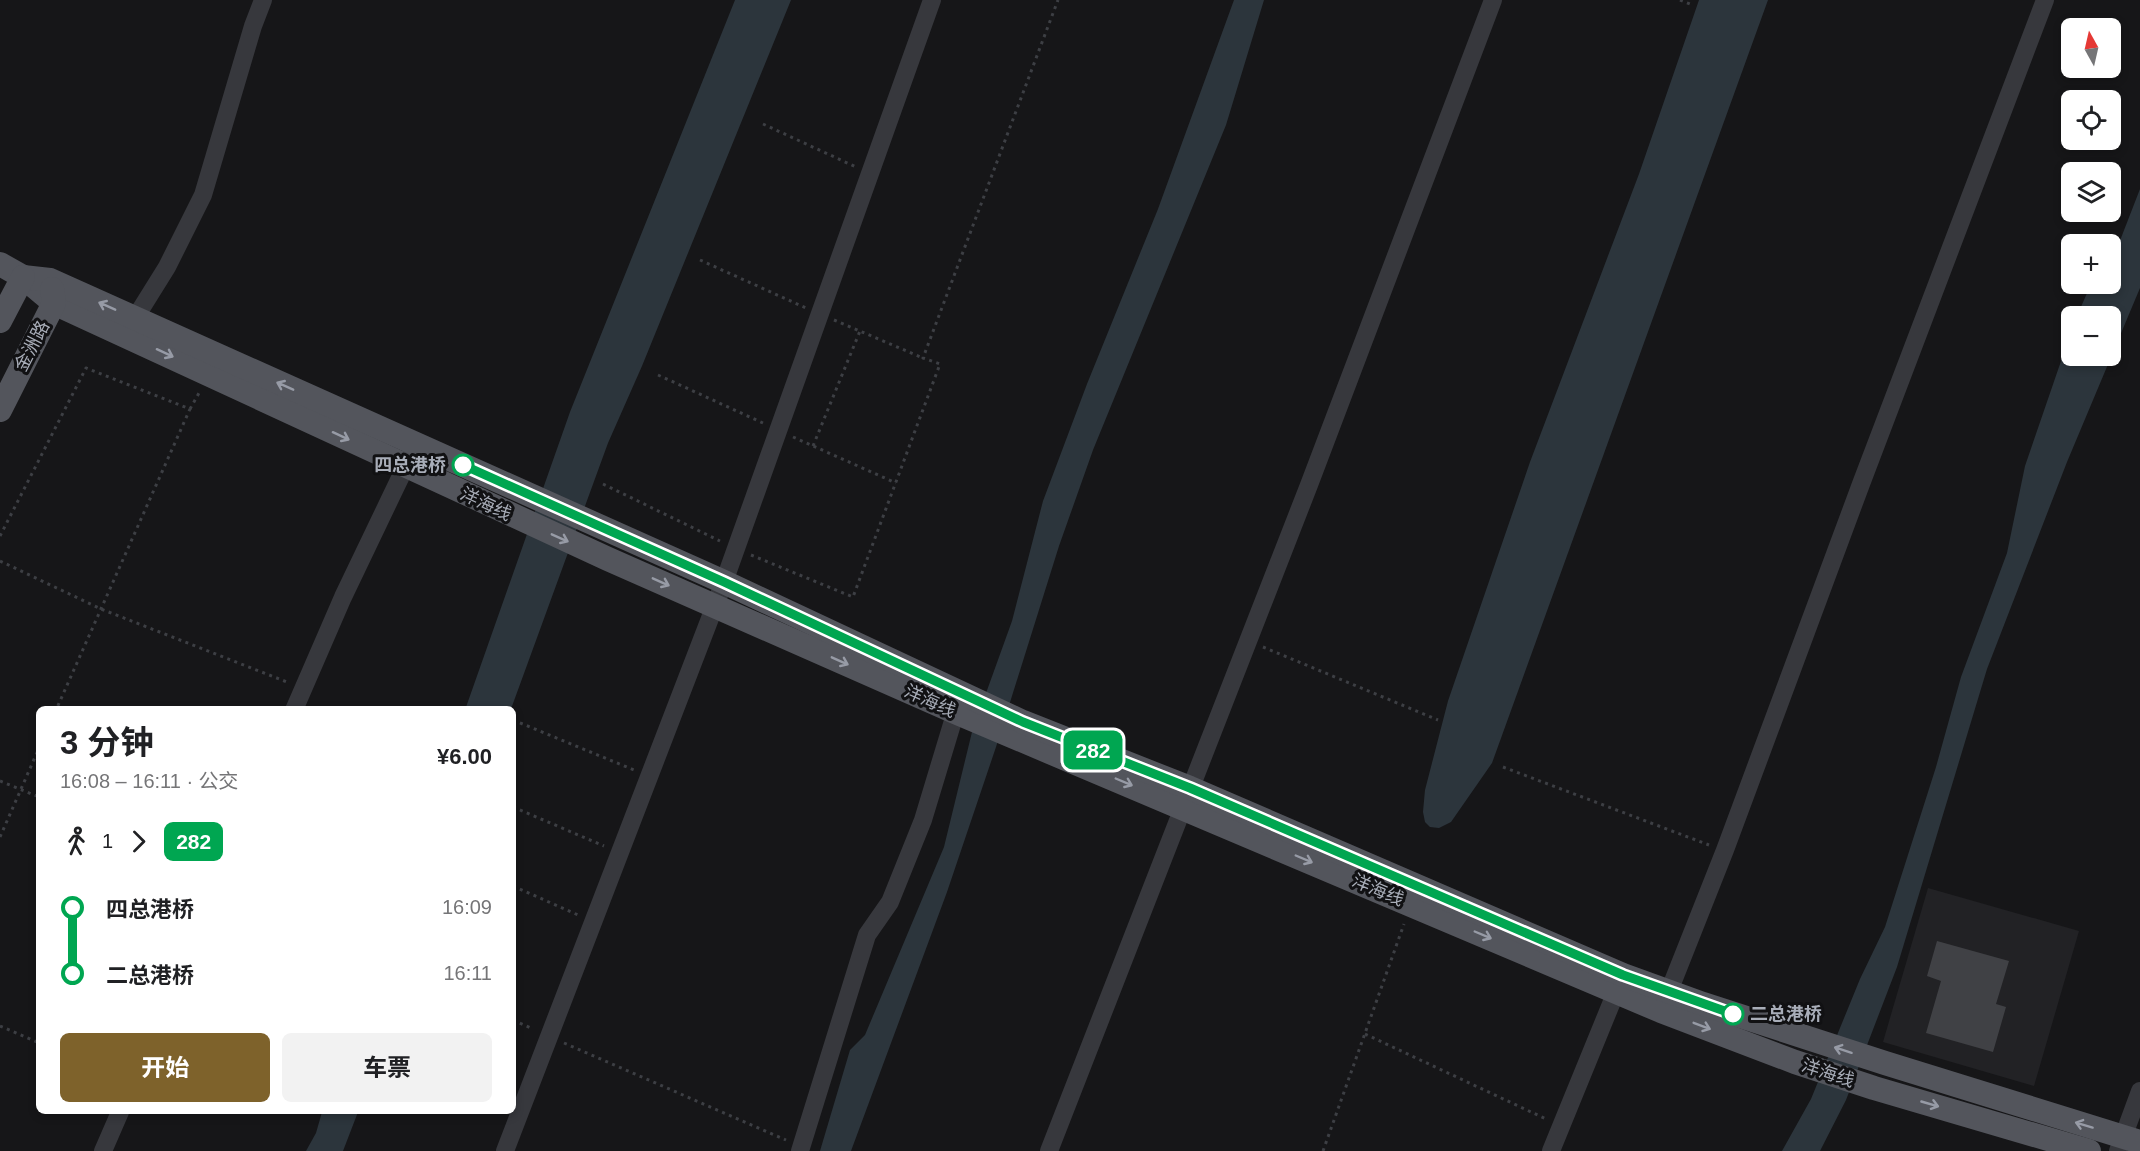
<!DOCTYPE html>
<html lang="zh">
<head>
<meta charset="utf-8">
<style>
	body { margin:0; font-family:Helvetica,"Noto Sans SC",sans-serif; background:#f2f2f2; color:#202124; height:100vh; display:flex; flex-direction:column; font-size:22px; white-space:nowrap }
	* { box-sizing:border-box; margin:0 }
	p { font-size:20px; color:#757577 }
	.icon { flex:none; width:33px; height:33px; fill:none; stroke:currentColor; stroke-width:2; stroke-linecap:round; stroke-linejoin:round }
	.map { position:relative; flex:1; overflow:hidden }
	.sheet { position:absolute; left:36px; top:706px; width:480px; height:408px; display:flex; flex-direction:column; background:#fff; border-radius:9px; box-shadow:0 3px 9px #0003 }
	.sheet>* { flex:none }
	.badge { padding:0 12px; border-radius:9px; font-size:21px; line-height:39px }
	.needle { width:39px; rotate:352deg }
	.controls { position:absolute; left:2061px; top:18px; display:grid; gap:12px }
	.controls a { display:grid; place-items:center; width:60px; height:60px; border-radius:9px; background:#fff; box-shadow:0 3px 9px #0003; font-size:30px }
	.map>.badge { position:absolute; translate:-50% -50%; box-shadow:0 0 0 3px #fff }
	.legs { display:flex; align-items:center; gap:9px; height:66px; padding:0 24px; font-size:20px }
	.legs p { margin-inline-start:auto }
	.headline { display:flex; align-items:center; justify-content:space-between; height:102px; padding:0 24px }
	h1 { font-size:33px; font-weight:700; line-height:45px }
	.button { display:flex; gap:12px; margin-top:auto; padding:12px 24px }
	.button a { flex:1; height:69px; border-radius:9px; background:#7e622b; color:#fff; font-size:24px; font-weight:700; line-height:69px; text-align:center }
	.button a+a { background:#f2f2f2; color:#202124 }
	ul { padding:0 24px; list-style:none }
	li { display:flex; align-items:center; gap:21px; height:66px; font-size:22px }
	li i { display:grid; place-items:center; width:9px; height:100%; margin:0 8px; background:currentColor }
	li i::after { content:''; width:15px; height:15px; margin:-8px; border:4px solid; border-radius:50%; background:#fff }
	li p { margin-inline-start:auto }
	li:first-child i { background:linear-gradient(#0000 50%,currentColor 0) }
	li:last-child i { background:linear-gradient(currentColor 50%,#0000 0) }
	.map>svg:first-child { display:block }
	.built { fill:#222225 }
	.water { fill:#2c353c }
	.building { fill:#404145 }
	.lines { fill:none; stroke-linecap:round; stroke-linejoin:round }
	.path { stroke:#3d3f44; stroke-width:3; stroke-dasharray:3 4.5; stroke-linecap:butt }
	.minor { stroke:#37383d; stroke-width:18 }
	.major { stroke:#53555c; stroke-width:24 }
	.oneway { stroke:#979ba6 }
	.line-1-casing { stroke:#fff; stroke-width:14 }
	.line-1 { stroke:#00a651; stroke-width:9 }
	.stop-1-dot { fill:#fff; stroke:#00a651; stroke-width:3 }
	.labels { text-anchor:middle; stroke-width:6; stroke-linejoin:round; paint-order:stroke }
	.street-label { font-size:18px; fill:#a8adb8; stroke:#111113 }
	.stop-label { font-size:18px; font-weight:bold; fill:#a8adb8; stroke:#111113; text-anchor:end }
</style>
</head>
<body>
<div class="map">
<svg width="2140" height="1151" viewBox="0 0 2140 1151">
	<rect width="100%" height="100%" fill="#161618"/>
	<path class="built" d="M1928 888 2079 931 2034 1086 1883 1042Z"/>
	<g class="water">
		<path d="M735 0H791L642 366 608 443 511 709 465 710 570 412Z"/>
		<path d="M1234 0H1264L1226 125 1093 450 1059 546 996 747 947 892 851 1151H820L850 1050 865 1035 944 847 972 732 1012 621 1043 501 1087 384 1158 209Z"/>
		<path d="M1699 0H1768L1492 763 1451 822 1439 828 1430 827 1425 822 1423 812 1425 790 1448 701 1530 462 1639 174Z"/>
		<path d="M2140 189V288L2067 462 1987 669 1897 967 1846 1100 1820 1151H1782L1811 1099 1860 979 1885 927 1936 767 1961 677 2007 553 2025 466 2071 332 2072 356H2110V316H2077L2091 284H2110L2111 254 2121 238Z"/>
		<path d="M322 1112H358L343 1151H306L316 1133Z"/>
	</g>
	<path class="building" d="M1937 941 2009 961 1996 1004 2006 1007 1993 1052 1926 1033 1941 981 1927 976Z"/>
	<g class="lines">
		<g class="path">
			<path d="M1680 0 1690 4"/>
			<path d="M763 124 856 167"/>
			<path d="M700 260 806 308"/>
			<path d="M834 320 923 358"/>
			<path d="M658 375 763 423"/>
			<path d="M190 409 199 393"/>
			<path d="M793 437 896 483"/>
			<path d="M813 446 860 331"/>
			<path d="M603 484 720 541"/>
			<path d="M0 536 86 368 190 409 56 710"/>
			<path d="M751 555 853 597 940 364 923 358 1058 0"/>
			<path d="M0 561 101 609 287 682"/>
			<path d="M1263 647 1438 720"/>
			<path d="M513 720 634 770"/>
			<path d="M1503 767 1709 845"/>
			<path d="M0 781 39 797"/>
			<path d="M513 807 604 846"/>
			<path d="M0 837 39 748"/>
			<path d="M513 886 578 915"/>
			<path d="M513 1020 533 1029"/>
			<path d="M0 1026 39 1043"/>
			<path d="M1365 1034 1546 1119"/>
			<path d="M564 1043 786 1140"/>
			<path d="M1323 1151 1404 924"/>
		</g>
		<g class="minor">
			<path d="M129 328 167 267 203 195 253 26 263 0"/>
			<path d="M294 710 343 597 411 455"/>
			<path d="M1664 1004 1725 850 1861 484 2045 0"/>
			<path d="M103 1151 120 1112"/>
			<path d="M505 1151 724 582 932 0"/>
			<path d="M800 1151 867 935 890 902 923 820 959 701"/>
			<path d="M1049 1151 1309 485 1493 0"/>
			<path d="M1551 1151 1620 982"/>
			<path d="M2118 1151 2140 1091"/>
		</g>
		<g class="major">
			<path d="M0 264 23 277 54 303 608 559 955 712 1661 1011 1795 1062 1874 1088 2089 1151"/>
			<path d="M23 277 50 280 724 582 1023 722 1190 788 1623 975 1703 1004 1885 1063 2140 1142"/>
			<path d="M0 321 23 277"/>
			<path d="M0 410 54 303 52 289"/>
		</g>
	</g>
	<defs><path id="oneway-shaft" d="M-6 0H5M1.5-3L5.5 0L1.5 3" fill="none" stroke-width="1.6" stroke-linecap="round" stroke-linejoin="round" transform="scale(1.5)"/></defs>
	<g class="oneway">
		<use href="#oneway-shaft" transform="translate(107 306) rotate(-156)"/>
		<use href="#oneway-shaft" transform="translate(165 353) rotate(25)"/>
		<use href="#oneway-shaft" transform="translate(285 386) rotate(-156)"/>
		<use href="#oneway-shaft" transform="translate(341 436) rotate(25)"/>
		<use href="#oneway-shaft" transform="translate(560 538) rotate(24)"/>
		<use href="#oneway-shaft" transform="translate(661 582) rotate(24)"/>
		<use href="#oneway-shaft" transform="translate(840 661) rotate(24)"/>
		<use href="#oneway-shaft" transform="translate(1124 782) rotate(23)"/>
		<use href="#oneway-shaft" transform="translate(1304 859) rotate(23)"/>
		<use href="#oneway-shaft" transform="translate(1483 935) rotate(23)"/>
		<use href="#oneway-shaft" transform="translate(1702 1026) rotate(21)"/>
		<use href="#oneway-shaft" transform="translate(1843 1050) rotate(-162)"/>
		<use href="#oneway-shaft" transform="translate(1930 1104) rotate(16)"/>
		<use href="#oneway-shaft" transform="translate(2084 1125) rotate(-163)"/>
	</g>
	<g class="lines">
		<defs>
			<path id="line-1" d="M463 465 724 582 1023 722 1190 788 1623 975 1733 1014"/>
		</defs>
		<use href="#line-1" class="line-1-casing"/>
		<use href="#line-1" class="line-1"/>
	</g>
	<g class="stop-1-dot">
		<circle cx="463" cy="465" r="10"/>
		<circle cx="1733" cy="1014" r="10"/>
	</g>
	<g class="labels">
		<g class="street-label">
			<text transform="translate(32 346) rotate(-63)" y="6">金洲路</text>
			<text transform="translate(486 504) rotate(25)" y="6">洋海线</text>
			<text transform="translate(930 701) rotate(24)" y="6">洋海线</text>
			<text transform="translate(1378 890) rotate(23)" y="6">洋海线</text>
			<text transform="translate(1828 1073) rotate(18)" y="6">洋海线</text>
		</g>
		<g class="stop-label">
			<text x="446" y="471">四总港桥</text>
			<text x="1750" y="1020" text-anchor="start">二总港桥</text>
		</g>
	</g>
</svg>
<div class="controls">
<a><svg class="needle" viewBox="-14 -14 28 28"><path d="M0-13l5 13h-10z" fill="#e53935"/><path d="M0 13l5-13h-10z" fill="#757577"/></svg></a>
<a><svg class="icon" aria-label="locate" viewBox="0 0 24 24"><circle cx="12" cy="12" r="6"/><path d="M12 2v4M12 18v4M2 12h4M18 12h4"/></svg></a>
<a><svg class="icon" aria-label="layers" viewBox="0 0 24 24"><path d="M12 4l9 5-9 5-9-5zM3 14l9 5 9-5"/></svg></a>
<a>+</a>
<a>−</a>
</div>
<b class="badge" style="left:1093px;top:750px;background:#00a651;color:#fff">282</b>
<section class="sheet">
<div class="headline"><div><h1>3 分钟</h1><p>16:08 – 16:11 · 公交</p></div><b>¥6.00</b></div>
<div class="legs"><svg class="icon" aria-label="walk" viewBox="0 0 24 24"><circle cx="13" cy="4" r="2"/><path d="M13 8l-2 6 4 7M11 14l-3 7M7 12l3-4h3l4 4"/></svg>1<svg class="icon" aria-label="forward" viewBox="0 0 24 24"><path d="M9 5l7 7-7 7"/></svg><b class="badge" style="background:#00a651;color:#fff">282</b></div>
<ul>
<li><i style="color:#00a651"></i><b>四总港桥</b><p>16:09</p></li>
<li><i style="color:#00a651"></i><b>二总港桥</b><p>16:11</p></li>
</ul>
<div class="button"><a>开始</a><a>车票</a></div>
</section>
</div>
</body>
</html>
